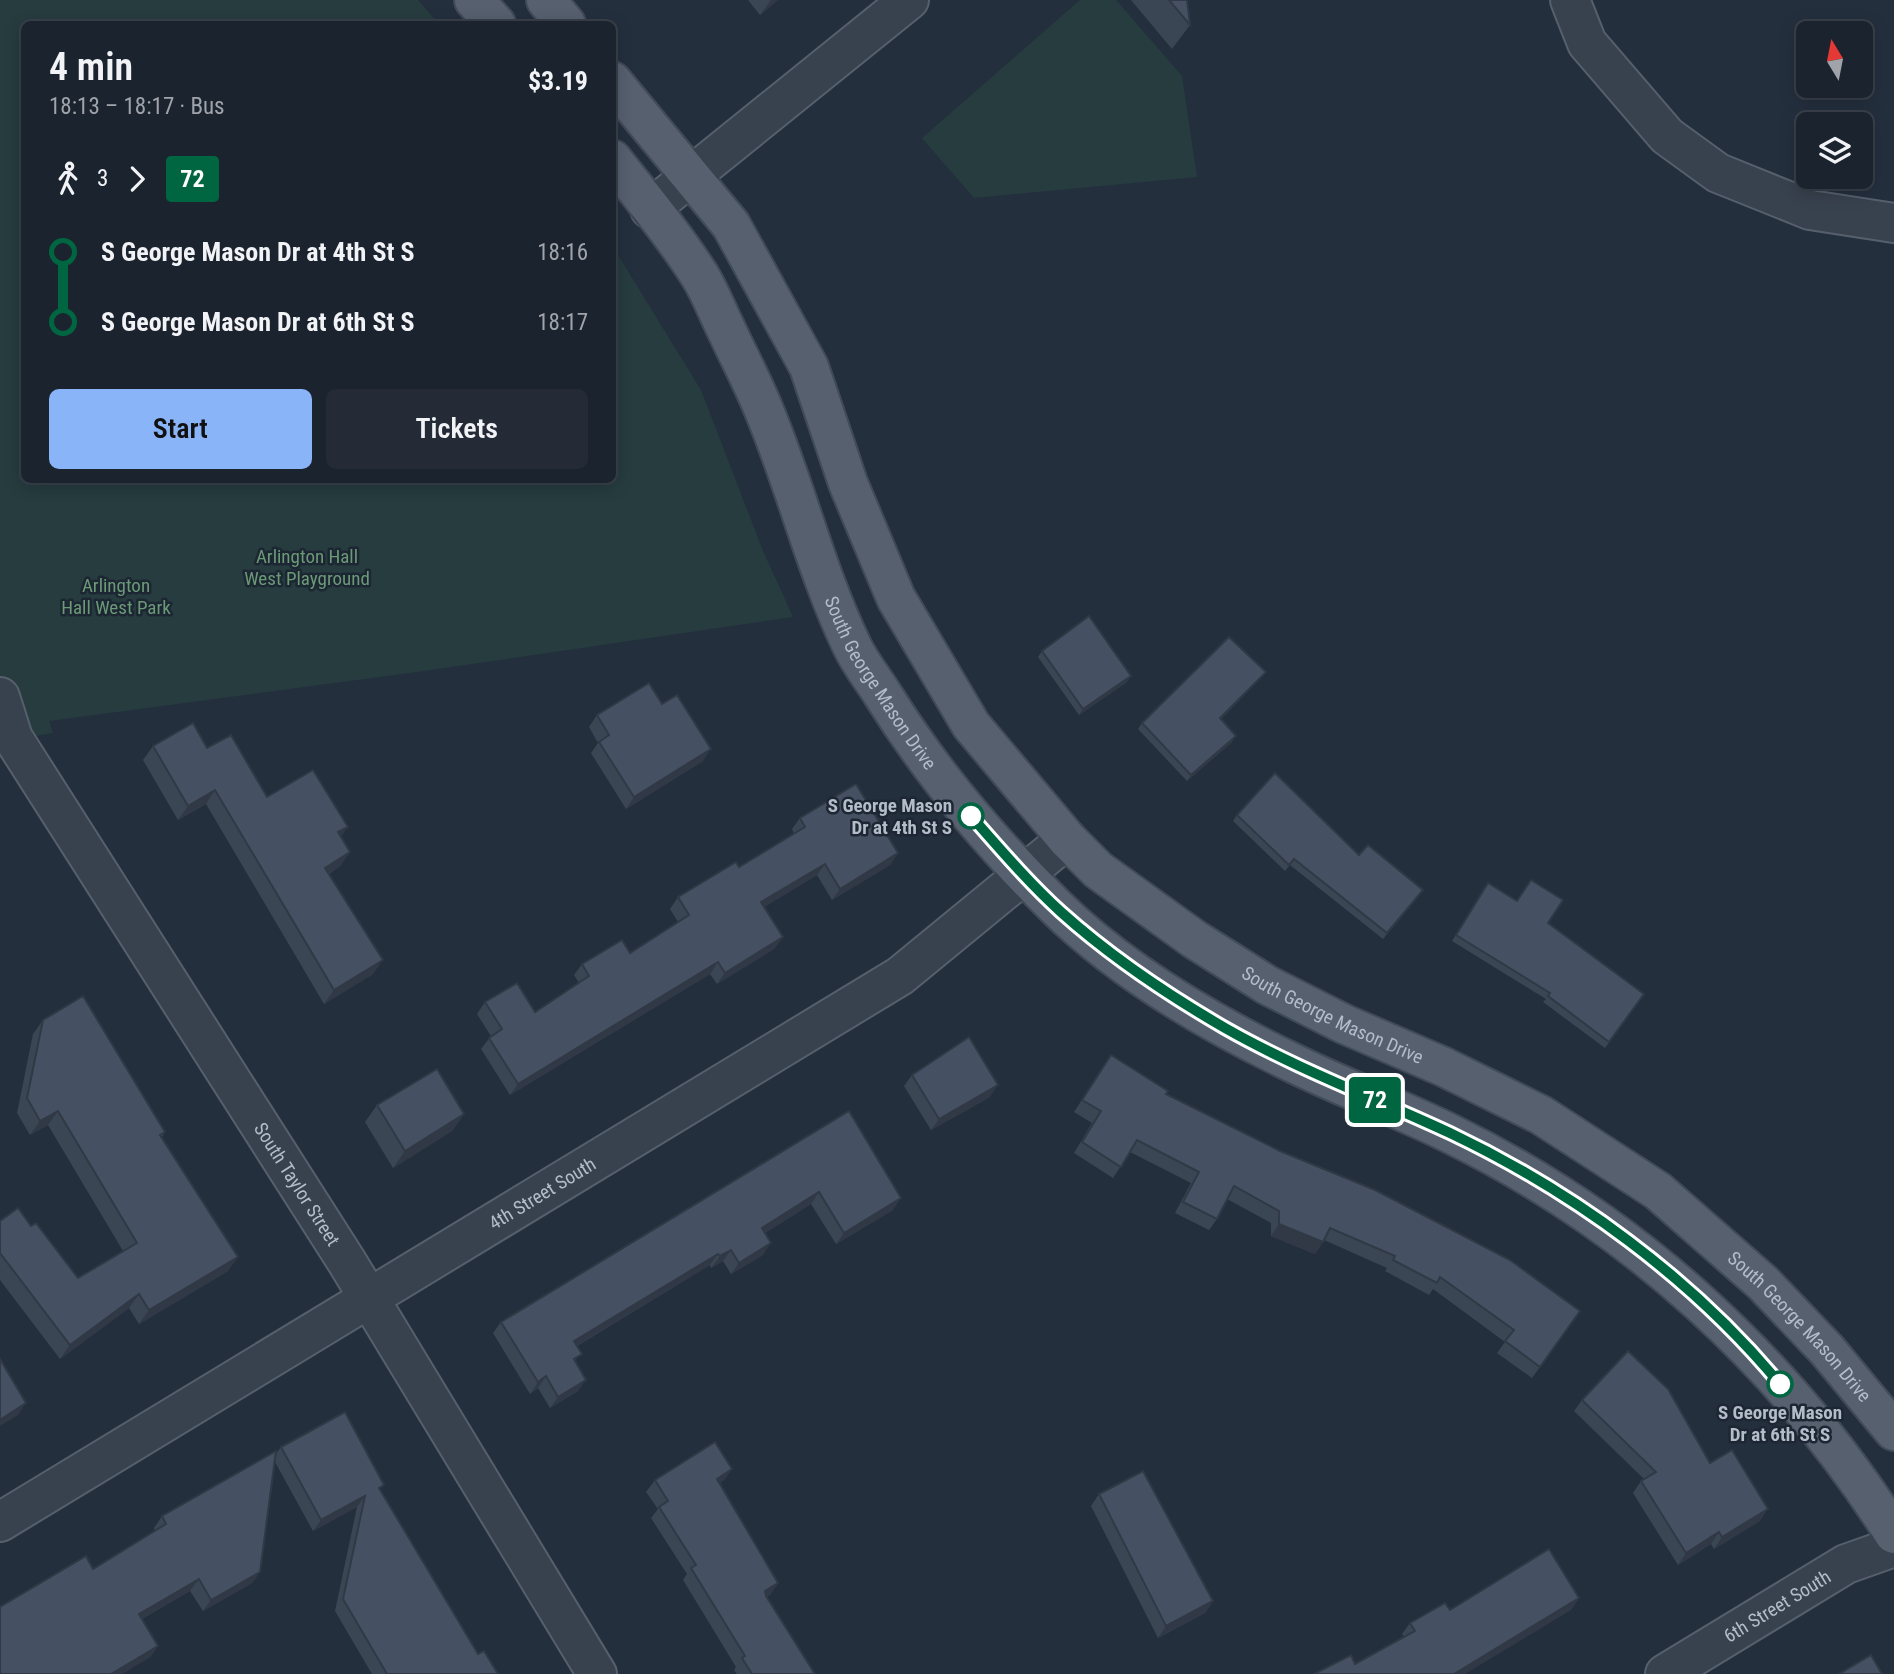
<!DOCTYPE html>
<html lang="en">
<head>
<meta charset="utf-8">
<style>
	body { margin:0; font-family:"Roboto Condensed",sans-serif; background:#242b36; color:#f1f3f6; height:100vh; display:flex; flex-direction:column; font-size:26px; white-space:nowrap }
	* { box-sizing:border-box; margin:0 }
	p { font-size:23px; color:#a0a4aa }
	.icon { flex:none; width:38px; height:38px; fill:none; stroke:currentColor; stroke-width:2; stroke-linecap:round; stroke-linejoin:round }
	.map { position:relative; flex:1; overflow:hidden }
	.sheet { position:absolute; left:21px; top:21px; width:595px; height:462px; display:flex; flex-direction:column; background:#1b232e; border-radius:10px; box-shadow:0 4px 18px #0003,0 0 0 2px #39404a }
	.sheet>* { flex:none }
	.badge { padding:0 14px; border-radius:5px; font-size:24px; line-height:46px }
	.needle { width:46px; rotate:350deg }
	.controls { position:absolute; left:1796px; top:21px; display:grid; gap:14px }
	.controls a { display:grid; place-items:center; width:77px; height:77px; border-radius:10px; background:#1b232e; box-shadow:0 4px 18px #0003,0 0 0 2px #39404a; font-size:35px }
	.map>.badge { position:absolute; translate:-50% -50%; box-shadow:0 0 0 4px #fff }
	.legs { display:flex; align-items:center; gap:10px; height:77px; padding:0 28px; font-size:23px }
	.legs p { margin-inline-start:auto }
	.head { display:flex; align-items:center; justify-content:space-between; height:119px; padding:0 28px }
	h1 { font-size:38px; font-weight:600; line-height:52px }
	.action { display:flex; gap:14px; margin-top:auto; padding:14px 28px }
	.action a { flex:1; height:80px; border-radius:10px; background:#8ab4f8; color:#111; font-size:28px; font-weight:600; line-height:80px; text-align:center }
	.action a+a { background:#242b36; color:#f1f3f6 }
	ul { padding:0 28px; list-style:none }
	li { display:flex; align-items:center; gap:24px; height:70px; font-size:26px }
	li i { display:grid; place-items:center; width:10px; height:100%; margin:0 9px; background:currentColor }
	li i::after { content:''; width:18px; height:18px; margin:-9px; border:5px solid; border-radius:50%; background:#1b232e }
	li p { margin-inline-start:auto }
	li:first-child i { background:linear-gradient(#0000 50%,currentColor 0) }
	li:last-child i { background:linear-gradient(currentColor 50%,#0000 0) }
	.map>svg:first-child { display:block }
	.green { fill:#263c3f }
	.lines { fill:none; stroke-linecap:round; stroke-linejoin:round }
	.minor-casing { stroke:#565f6c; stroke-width:42 }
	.major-casing { stroke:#414a57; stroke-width:42 }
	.minor { stroke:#38414e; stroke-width:38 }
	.major { stroke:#56606e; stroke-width:38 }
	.wall { fill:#3b4654 }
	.shaded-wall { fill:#303945 }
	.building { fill:#455162; stroke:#303945; stroke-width:2 }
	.line-1-casing { stroke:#fff; stroke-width:16 }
	.line-1 { stroke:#006641; stroke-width:10 }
	.stop-1-dot { fill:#fff; stroke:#006641; stroke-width:3.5 }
	.labels { text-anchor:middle; stroke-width:5; stroke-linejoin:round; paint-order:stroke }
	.park-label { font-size:19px; fill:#6b9a76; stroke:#1d2633 }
	.street-label { font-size:19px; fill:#b4bcc9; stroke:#1d2633 }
	.stop-label { font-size:19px; font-weight:bold; fill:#b4bcc9; stroke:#1d2633; text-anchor:end }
</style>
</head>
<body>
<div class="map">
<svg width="1894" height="1674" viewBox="0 0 1894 1674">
	<rect width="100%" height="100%" fill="#242f3e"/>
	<g class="green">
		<path d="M0 0H418L439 24H24V480H612L613 247 701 390 763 551 793 617 424 671 49 721 53 733 0 742Z"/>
		<path d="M1080 0H1116L1182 76 1197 177 974 198 922 138Z"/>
	</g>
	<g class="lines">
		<defs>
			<g id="minor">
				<path d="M1570 0 1587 43 1667 136 1718 173 1810 210 1894 223"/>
				<path d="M650 209 909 0"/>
				<path id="s1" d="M0 697 13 738 347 1262 597 1674"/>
				<path id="s2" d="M0 1522 900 976 1067 839"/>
				<path id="s3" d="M1665 1674 1846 1564 1894 1547"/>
			</g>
			<g id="major">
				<path d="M474 0 496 24"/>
				<path d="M546 0 566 24"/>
				<path id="s4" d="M612 81 731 225 809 367 848 483 896 598 971 725 1067 839 1098 870 1194 939 1267 985 1344 1024 1444 1067 1541 1115 1658 1191 1763 1283 1827 1350 1894 1431"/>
				<path id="s5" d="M612 159C642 197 674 235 700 276 710 292 717 311 726 329 738 355 752 381 763 408 796 486 815 569 852 646 860 663 873 679 883 695 931 772 991 843 1055 906 1120 970 1210 1023 1291 1062 1343 1088 1399 1108 1451 1134 1633 1223 1786 1363 1894 1534"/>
			</g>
		</defs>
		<use href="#minor" class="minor-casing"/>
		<use href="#major" class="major-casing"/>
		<use href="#minor" class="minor"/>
		<use href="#major" class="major"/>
	</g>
	<g class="wall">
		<path d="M748 0H778L760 15Z"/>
		<path d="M1131 0H1187L1190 25 1172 49Z"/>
		<path d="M1042 651 1127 682 1079 715 1038 657Z"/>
		<path d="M1266 672 1261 678 1221 719 1232 742 1187 781 1138 729 1142 723Z"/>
		<path d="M662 704 703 761 626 809 591 753 598 743 589 727 597 715Z"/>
		<path d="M153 746 207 748 267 797 341 837 350 852 340 866 329 874 373 974 324 1004 206 804 178 820 143 760Z"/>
		<path d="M1237 815 1359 855 1419 896 1383 939 1290 865 1285 871 1233 821Z"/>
		<path d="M800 818 898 853 890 865 832 900 817 875 764 907 783 937 774 949 717 984 710 974 510 1095 481 1049 491 1036 477 1014 485 1002 535 1012 579 983 574 975 582 964 630 953 678 922 670 909 678 897 739 867 794 834 792 829Z"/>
		<path d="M1484 889 1548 923 1644 994 1605 1048 1543 1002 1546 999 1452 941Z"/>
		<path d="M43 1020 165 1132 162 1137 228 1271 139 1324 129 1308 60 1359 0 1280V1221L31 1226 78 1278 123 1251 48 1125 30 1135 17 1113 33 1034Z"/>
		<path d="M1111 1055 1166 1094 1580 1311 1532 1378 1497 1353 1505 1342 1433 1289 1429 1295 1385 1271 1387 1268 1324 1240 1315 1254 1271 1236V1223L1227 1199 1217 1219 1209 1230 1175 1213 1191 1183 1130 1152 1113 1178 1074 1153 1092 1123 1074 1112Z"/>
		<path d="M912 1075 990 1097 931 1130 904 1086Z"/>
		<path d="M377 1105 464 1114 452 1131 393 1168 365 1122Z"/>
		<path d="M849 1111 893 1210 836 1244 811 1204 765 1233 763 1255 731 1274 723 1261 711 1268 710 1265 577 1346 576 1363 578 1391 550 1408 538 1388 530 1394 493 1333 501 1322Z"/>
		<path d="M1582 1400 1710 1463 1760 1521 1714 1549 1711 1544 1678 1565 1633 1493 1641 1481 1644 1479 1574 1411Z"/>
		<path d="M281 1447 381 1490 478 1654 498 1674H372L335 1611 357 1507 313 1531 275 1462 260 1572 252 1583 203 1611 190 1591 142 1619 158 1646 150 1657 122 1674H0V1607L93 1569 155 1531 154 1528 162 1516 276 1454Z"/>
		<path d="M732 1469 724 1480 720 1483 778 1583 770 1595 767 1596 815 1674H737L734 1670 736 1667 683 1580 687 1574 651 1518 658 1509 646 1492 655 1480Z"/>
		<path d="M1099 1494 1213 1601 1205 1613 1158 1638 1091 1506Z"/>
		<path d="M1579 1598 1571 1610 1355 1664 1404 1637 1402 1634 1410 1623 1450 1610Z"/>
	</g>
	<g class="shaded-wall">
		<path d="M771 0H778L760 15Z"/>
		<path d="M1266 672 1261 678 1216 724 1220 718Z"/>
		<path d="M1131 676 1127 682 1079 715 1083 709Z"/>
		<path d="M1236 736 1232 742 1187 781 1191 775Z"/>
		<path d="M711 749 703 761 626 809 634 797Z"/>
		<path d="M215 790 206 804 178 820 188 806Z"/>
		<path d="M348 827 338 841V832Z"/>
		<path d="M350 852 340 866 315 882 325 868Z"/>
		<path d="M898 853 890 865 832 900 840 889Z"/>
		<path d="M825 864 817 875 753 914 761 902Z"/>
		<path d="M783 937 774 949 717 984 725 973Z"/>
		<path d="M383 960 373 974 324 1004 334 990Z"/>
		<path d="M718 962 710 974 510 1095 518 1084Z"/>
		<path d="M998 1085 990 1097 931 1130 939 1119Z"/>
		<path d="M58 1111 48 1125 30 1135 40 1121Z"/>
		<path d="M464 1114 452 1131 393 1168 405 1151Z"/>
		<path d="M819 1192 811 1204 754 1240 762 1228Z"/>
		<path d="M901 1198 893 1210 836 1244 844 1233Z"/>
		<path d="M1279 1224 1323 1242 1315 1254 1271 1236Z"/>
		<path d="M771 1243 763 1255 731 1274 739 1263Z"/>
		<path d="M731 1250 723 1261 711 1268 720 1256Z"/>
		<path d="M718 1254 710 1265 566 1352 574 1341Z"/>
		<path d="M238 1257 228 1271 139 1324 149 1310Z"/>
		<path d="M139 1294 129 1308 60 1359 70 1345Z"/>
		<path d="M546 1376 538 1388 530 1394 538 1382Z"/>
		<path d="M586 1380 578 1391 550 1408 558 1397Z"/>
		<path d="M26 1403 18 1415 0 1426V1420Z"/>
		<path d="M732 1469 724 1480 709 1490 717 1479Z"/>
		<path d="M365 1496 357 1507 313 1531 321 1520Z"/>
		<path d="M1768 1509 1760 1521 1714 1549 1722 1537Z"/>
		<path d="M1719 1532 1711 1544 1678 1565 1686 1553Z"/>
		<path d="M260 1572 252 1583 203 1611 211 1600Z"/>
		<path d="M199 1579 190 1591 131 1625 139 1614Z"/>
		<path d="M778 1583 770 1595 757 1603 765 1591Z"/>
		<path d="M1579 1598 1571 1610 1465 1674H1454Z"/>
		<path d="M1213 1601 1205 1613 1158 1638 1166 1626Z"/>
		<path d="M158 1646 150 1657 122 1674H111Z"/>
	</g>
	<g class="building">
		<path d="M1169 0H1187L1190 25Z"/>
		<path d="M1089 616 1131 676 1083 709 1042 651Z"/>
		<path d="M1229 637 1266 672 1220 718 1236 736 1191 775 1142 723Z"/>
		<path d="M649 683 662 704 677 695 711 749 634 797 599 742 609 735 597 715Z"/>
		<path d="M193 723 207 748 231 735 267 797 313 770 348 827 338 832 350 852 325 868 383 960 334 990 215 790 188 806 153 746Z"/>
		<path d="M1275 773 1359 855 1368 845 1423 890 1387 933 1294 859 1289 865 1237 815Z"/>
		<path d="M856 784 898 853 840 889 825 864 761 902 783 937 725 973 718 962 518 1084 489 1038 502 1029 485 1002 517 983 535 1012 589 976 582 964 622 940 630 953 689 915 678 897 736 862 739 867 805 827 800 818Z"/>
		<path d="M1531 880 1563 900 1548 923 1644 994 1609 1042 1548 996 1550 993 1456 935 1488 883 1517 901Z"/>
		<path d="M83 996 165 1132 160 1135 238 1257 149 1310 139 1294 70 1345 0 1253V1221L18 1208 31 1226 36 1223 78 1278 137 1243 58 1111 40 1121 27 1098 43 1020Z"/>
		<path d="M969 1037 998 1085 939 1119 912 1075Z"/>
		<path d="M1111 1055 1168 1091 1166 1094 1280 1151 1375 1190 1510 1260 1580 1311 1540 1367 1505 1341 1514 1330 1440 1277 1437 1283 1393 1260 1395 1256 1330 1228 1323 1242 1279 1224V1211L1234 1186 1217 1219 1183 1202 1199 1172 1137 1140 1121 1167 1082 1142 1101 1111 1082 1100Z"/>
		<path d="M437 1069 464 1114 405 1151 377 1105Z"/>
		<path d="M849 1111 901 1198 844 1233 819 1192 762 1228 771 1243 739 1263 731 1250 720 1256 718 1254 574 1341 582 1354 574 1359 586 1380 558 1397 546 1376 538 1382 501 1322Z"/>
		<path d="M1628 1351 1668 1389 1710 1463 1732 1450 1768 1509 1722 1537 1719 1532 1686 1553 1641 1481 1656 1472 1582 1400Z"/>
		<path d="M0 1359 26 1403 0 1420Z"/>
		<path d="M345 1412 384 1485 379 1488 478 1654 484 1651 498 1674H387L343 1599 365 1496 321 1520 281 1447Z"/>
		<path d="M715 1442 732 1469 717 1479 778 1583 765 1591 766 1596 815 1674H752L742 1658 745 1656 691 1568 696 1565 659 1507 668 1501 655 1480Z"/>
		<path d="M276 1451 260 1572 211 1600 199 1579 139 1614 158 1646 111 1674H1L0 1672V1607L86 1556 93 1569 166 1524 162 1516Z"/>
		<path d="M1143 1471 1213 1601 1166 1626 1099 1494Z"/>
		<path d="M1549 1549 1579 1598 1454 1674H1314L1351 1655 1355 1664 1415 1631 1410 1623 1445 1603 1450 1610Z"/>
		<path d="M1871 1655 1882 1674H1839Z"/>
	</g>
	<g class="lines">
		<defs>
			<path id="line-1" d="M971 816C1000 849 1029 883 1061 912 1110 956 1168 995 1225 1028 1297 1069 1375 1098 1450 1133 1574 1192 1692 1278 1780 1384"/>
		</defs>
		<use href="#line-1" class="line-1-casing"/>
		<use href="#line-1" class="line-1"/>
	</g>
	<g class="stop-1-dot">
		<circle cx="971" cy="816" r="12"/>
		<circle cx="1780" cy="1384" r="12"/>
	</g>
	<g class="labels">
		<g class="park-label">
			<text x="307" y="563">Arlington Hall<tspan x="307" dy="22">West Playground</tspan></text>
			<text x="116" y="592">Arlington<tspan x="116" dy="22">Hall West Park</tspan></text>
		</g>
		<g class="street-label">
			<text dy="7" stroke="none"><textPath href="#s5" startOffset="593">South George Mason Drive</textPath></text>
			<text dy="7" stroke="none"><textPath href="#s4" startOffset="1213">South George Mason Drive</textPath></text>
			<text dy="7" stroke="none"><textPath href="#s1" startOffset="572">South Taylor Street</textPath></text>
			<text dy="7" stroke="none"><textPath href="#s2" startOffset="634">4th Street South</textPath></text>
			<text dy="7" stroke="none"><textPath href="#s4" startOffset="1780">South George Mason Drive</textPath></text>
			<text dy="7" stroke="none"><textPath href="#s3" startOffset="131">6th Street South</textPath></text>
		</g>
		<g class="stop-label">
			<text x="952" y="812">S George Mason<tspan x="952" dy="22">Dr at 4th St S</tspan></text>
			<text x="1780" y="1419" text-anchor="middle">S George Mason<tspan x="1780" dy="22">Dr at 6th St S</tspan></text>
		</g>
	</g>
</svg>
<div class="controls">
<a><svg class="needle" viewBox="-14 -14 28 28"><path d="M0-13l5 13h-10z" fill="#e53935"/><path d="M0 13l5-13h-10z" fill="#a0a4aa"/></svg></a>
<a><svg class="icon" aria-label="layers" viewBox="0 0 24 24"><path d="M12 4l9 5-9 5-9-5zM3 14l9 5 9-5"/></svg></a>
</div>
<b class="badge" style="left:1375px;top:1100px;background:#006641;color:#fff">72</b>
<section class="sheet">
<div class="head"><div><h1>4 min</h1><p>18:13 – 18:17 · Bus</p></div><b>$3.19</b></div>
<div class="legs"><svg class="icon" aria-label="walk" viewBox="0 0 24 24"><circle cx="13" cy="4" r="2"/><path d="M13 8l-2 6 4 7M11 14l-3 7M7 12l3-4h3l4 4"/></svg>3<svg class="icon" aria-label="forward" viewBox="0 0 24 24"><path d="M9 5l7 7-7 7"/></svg><b class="badge" style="background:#006641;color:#fff">72</b></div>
<ul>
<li><i style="color:#006641"></i><b>S George Mason Dr at 4th St S</b><p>18:16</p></li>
<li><i style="color:#006641"></i><b>S George Mason Dr at 6th St S</b><p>18:17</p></li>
</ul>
<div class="action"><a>Start</a><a>Tickets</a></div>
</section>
</div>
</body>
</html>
